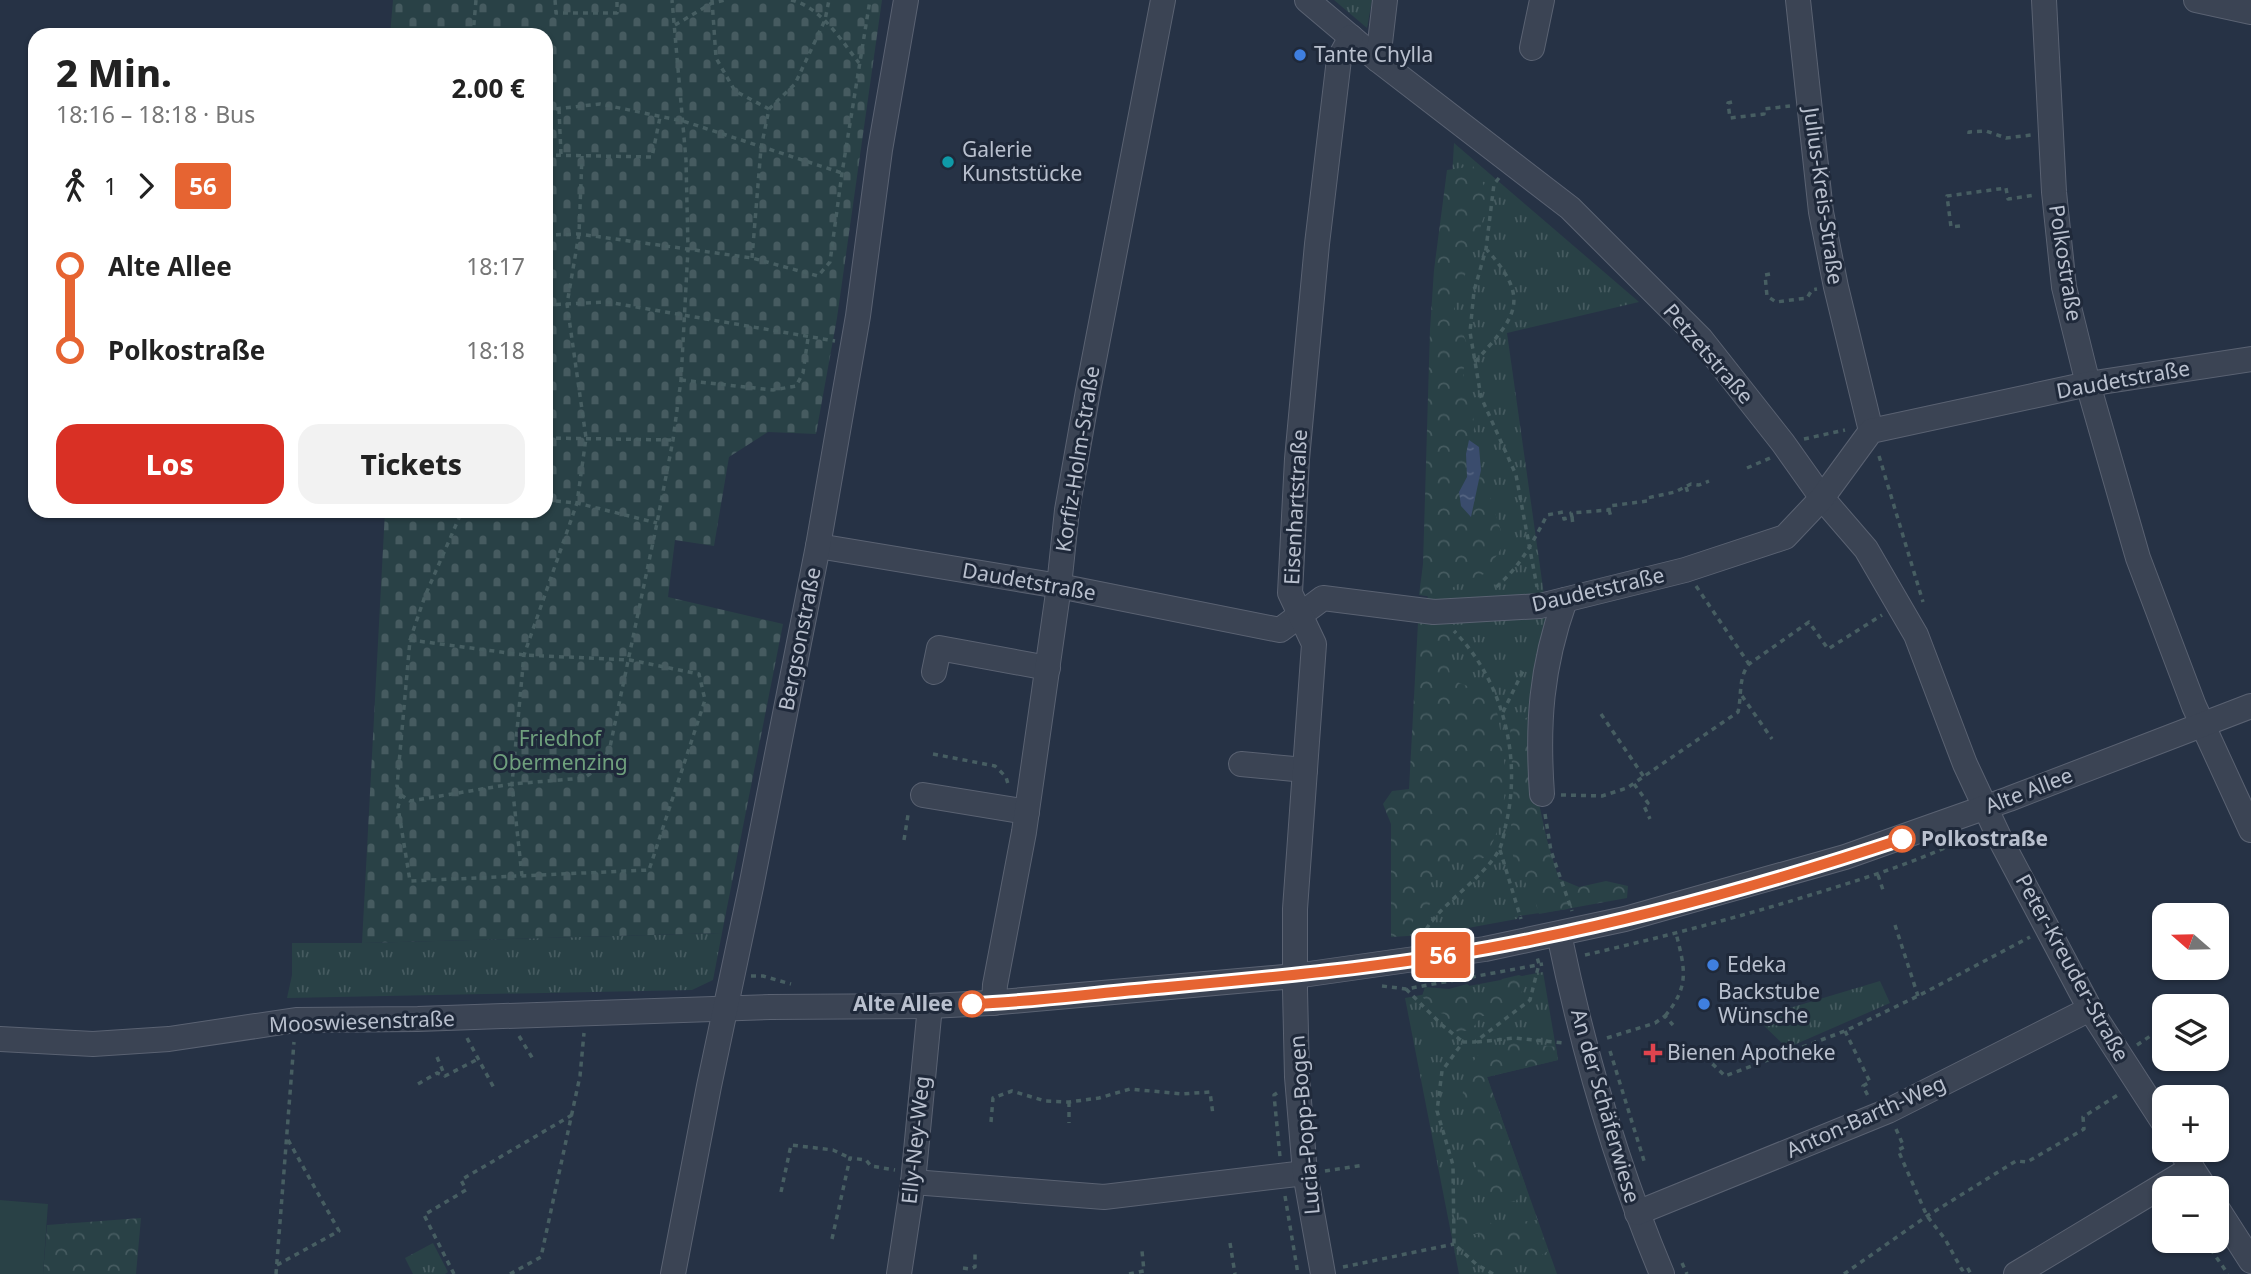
<!DOCTYPE html>
<html lang="de">
<head>
<meta charset="utf-8">
<style>
	body { margin:0; font-family:"Noto Sans",sans-serif; background:#f2f2f2; color:#222; height:100vh; display:flex; flex-direction:column; font-size:26px; white-space:nowrap }
	* { box-sizing:border-box; margin:0 }
	p { font-size:23px; color:#767676 }
	.icon { flex:none; width:38px; height:38px; fill:none; stroke:currentColor; stroke-width:2; stroke-linecap:round; stroke-linejoin:round }
	.map { position:relative; flex:1; overflow:hidden }
	.panel { position:absolute; left:28px; top:28px; width:525px; height:490px; display:flex; flex-direction:column; background:#fff; border-radius:21px; box-shadow:0 2px 5px #0004 }
	.panel>* { flex:none }
	.badge { padding:0 14px; border-radius:5px; font-size:24px; line-height:46px }
	.needle { width:46px; rotate:290deg }
	.controls { position:absolute; left:2152px; top:903px; display:grid; gap:14px }
	.controls a { display:grid; place-items:center; width:77px; height:77px; border-radius:14px; background:#fff; box-shadow:0 2px 5px #0004; font-size:35px }
	.map>.badge { position:absolute; translate:-50% -50%; box-shadow:0 0 0 4px #fff }
	.legs { display:flex; align-items:center; gap:10px; height:77px; padding:0 28px; font-size:23px }
	.legs p { margin-inline-start:auto }
	.headline { display:flex; align-items:center; justify-content:space-between; height:119px; padding:0 28px }
	h1 { font-size:38px; font-weight:800; line-height:52px }
	.action { display:flex; gap:14px; margin-top:auto; padding:14px 28px }
	.action a { flex:1; height:80px; border-radius:21px; background:#d93025; color:#fff; font-size:28px; font-weight:800; line-height:80px; text-align:center }
	.action a+a { background:#f2f2f2; color:#222 }
	ul { padding:0 28px; list-style:none }
	li { display:flex; align-items:center; gap:24px; height:84px; font-size:26px }
	li i { display:grid; place-items:center; width:10px; height:100%; margin:0 9px; background:currentColor }
	li i::after { content:''; width:18px; height:18px; margin:-9px; border:5px solid; border-radius:50%; background:#fff }
	li p { margin-inline-start:auto }
	li:first-child i { background:linear-gradient(#0000 50%,currentColor 0) }
	li:last-child i { background:linear-gradient(currentColor 50%,#0000 0) }
	.map>svg:first-child { display:block }
	.grass { fill:url(#grass-tufts) }
	.forest { fill:url(#forest-crowns) }
	.cemetery { fill:url(#cemetery-stones) }
	.pitch { fill:#294146 }
	.water { fill:url(#water-ripples) }
	.lines { fill:none; stroke-linecap:round; stroke-linejoin:round }
	.minor-casing { stroke:#5a6272; stroke-width:26 }
	.path { stroke:#475e62; stroke-width:3.5; stroke-dasharray:5 5; stroke-linecap:butt }
	.minor { stroke:#3b4454; stroke-width:24 }
	.line-1-casing { stroke:#fff; stroke-width:16 }
	.line-1 { stroke:#e66432; stroke-width:10 }
	.shop-dot { fill:#3f7fe0; stroke:#1f293a; stroke-width:2.5 }
	.culture-dot { fill:#0f9aa8; stroke:#1f293a; stroke-width:2.5 }
	.stop-1-dot { fill:#fff; stroke:#e66432; stroke-width:3.5 }
	.health-dot { fill:#e0444e; stroke:#1f293a; stroke-width:2.5 }
	.labels { text-anchor:middle; stroke-width:6; stroke-linejoin:round; paint-order:stroke }
	.poi-label { font-size:21px; fill:#b9c0ce; stroke:#1f293a; text-anchor:start }
	.street-label { font-size:21px; fill:#b9c0ce; stroke:#1f293a }
	.park-label { font-size:21px; fill:#6fa07d; stroke:#1f293a }
	.stop-label { font-size:21px; font-weight:bold; fill:#b9c0ce; stroke:#1f293a; text-anchor:start }
</style>
</head>
<body>
<div class="map">
<svg width="2251" height="1274" viewBox="0 0 2251 1274">
	<defs>
		<pattern id="grass-tufts" width="24" height="20" patternUnits="userSpaceOnUse" patternTransform="scale(1.75)"><rect width="24" height="20" fill="#294146"/><path d="M3 7l-1-3M5 7V3M7 7l1-3M15 17l-1-3M17 17v-4M19 17l1-3" fill="none" stroke="#465b60"/></pattern>
		<pattern id="forest-crowns" width="20" height="18" patternUnits="userSpaceOnUse" patternTransform="scale(1.75)"><rect width="20" height="18" fill="#294146"/><path d="M2 6a3 3 0 1 1 6 0M12 15a3 3 0 1 1 6 0" fill="none" stroke="#465b60"/></pattern>
		<pattern id="cemetery-stones" width="16" height="16" patternUnits="userSpaceOnUse" patternTransform="scale(1.75)"><rect width="16" height="16" fill="#294146"/><path d="M2 7V4a2 2 0 0 1 4 0v3zM10 15v-3a2 2 0 0 1 4 0v3z" fill="#465b60"/></pattern>
		<pattern id="water-ripples" width="26" height="14" patternUnits="userSpaceOnUse" patternTransform="scale(1.75)"><rect width="26" height="14" fill="#3a4c6d"/><path d="M2 4q2-2 4 0t4 0M15 11q2-2 4 0t4 0" fill="none" stroke="#546481"/></pattern>
	</defs>
	<rect width="100%" height="100%" fill="#263245"/>
	<g class="grass">
		<path d="M1334 0H1372L1367 28Z"/>
		<path d="M1454 143 1639 302 1507 333 1547 616 1536 804 1568 909 1519 916 1517 919 1435 934 1430 930 1417 931 1415 935 1408 936Z"/>
		<path d="M722 933 713 980 692 990 287 998 292 975V943H362Z"/>
		<path d="M1543 972 1558 1060 1487 1077 1557 1274H1459L1405 998Z"/>
		<path d="M1880 981 1890 1003 1787 1048 1756 1018Z"/>
		<path d="M433 1243 448 1272 445 1274H413L405 1258Z"/>
	</g>
	<g class="forest">
		<path d="M1473 166 1487 191 1485 213 1454 309 1467 344 1463 374 1475 426 1466 454 1471 516 1481 470 1505 543 1484 574 1456 585 1440 598 1419 595 1423 564 1430 329 1434 270 1447 170Z"/>
		<path d="M1418 623H1440L1450 630 1451 637 1446 658 1452 680 1475 689 1495 701C1505 753 1515 811 1484 858L1450 862 1430 884 1437 893 1428 907 1417 909 1408 936 1391 937V824L1383 804 1392 791 1409 789Z"/>
		<path d="M1529 717 1538 799 1555 877 1579 887 1606 881 1628 886 1627 898 1539 914 1533 894 1517 870 1509 841 1514 805 1510 725 1515 721Z"/>
		<path d="M1519 975 1524 977 1527 984C1514 1003 1507 1017 1482 1016L1471 1030C1459 1032 1453 1033 1444 1025L1445 1014 1436 1012C1432 1004 1426 1003 1422 996L1425 987 1449 989 1467 984 1472 988 1471 993 1479 997C1487 994 1489 986 1498 984L1502 979Z"/>
		<path d="M1517 1042 1556 1047 1558 1060 1487 1077 1526 1187 1515 1202H1497L1480 1181 1462 1100 1465 1072 1479 1054Z"/>
		<path d="M1459 1197 1493 1225 1537 1220 1548 1251 1534 1260 1510 1255 1507 1264 1497 1270 1480 1234H1459Z"/>
		<path d="M141 1218 136 1274H43L47 1225Z"/>
	</g>
	<path class="cemetery" d="M393 0H882L837 318 816 434 768 432 729 457 714 546 675 540 668 597 783 624 722 933 362 943 385 511H546V35H390Z"/>
	<path class="pitch" d="M0 1200 48 1204 43 1274H0Z"/>
	<path class="water" d="M1469 440 1479 447 1481 470 1471 517 1461 506 1459 492 1467 477 1466 454Z"/>
	<g class="lines">
		<defs>
			<g id="minor">
				<path d="M1307 0 1378 60 1570 208 1701 339 1783 443 1822 498 1866 549 1916 635 1965 764 2000 839 2090 1009 2165 1125"/>
				<path d="M1798 0 1821 212 1836 287 1871 431"/>
				<path d="M2044 0 2054 192 2064 287 2088 384 2138 558 2194 706 2251 830"/>
				<path d="M2196 0 2251 12"/>
				<path d="M1532 48 1542 0"/>
				<path d="M1378 60 1385 0"/>
				<path d="M818 546 1059 586 1280 630 1323 598 1434 612 1540 606 1685 570 1785 537 1822 498 1871 431 2088 384 2251 359"/>
				<path d="M934 672 939 648 1048 668"/>
				<path d="M1241 764 1305 770"/>
				<path d="M1542 794C1537 724 1541 667 1565 600"/>
				<path d="M923 795 1027 812"/>
				<path d="M1559 934C1583 1050 1616 1165 1662 1274"/>
				<path d="M994 1003 995 985 1024 832 1059 586 1067 510 1088 391 1163 0"/>
				<path d="M0 1039 93 1044 169 1039 296 1020 418 1019 770 1007 930 1006 989 1003 1295 976 1485 949 1625 919 1845 857 2009 799 2251 706"/>
				<path d="M2180 1150 2205 1188"/>
				<path d="M913 1182 1104 1197 1305 1173"/>
				<path d="M2217 1208 2251 1261"/>
				<path d="M1637 1213 1888 1111 2090 1009"/>
				<path d="M673 1274 709 1086 751 887 818 546 858 316 880 150 906 0"/>
				<path d="M899 1274 913 1182 930 1006"/>
				<path d="M1323 1274 1305 1173 1297 1077 1295 990V909L1314 644 1290 593 1297 459 1317 244 1339 59 1351 37"/>
				<path d="M2016 1274 2192 1168"/>
			</g>
		</defs>
		<use href="#minor" class="minor-casing"/>
		<g class="path">
			<path d="M555 0 556 13H617V0"/>
			<path d="M712 0 716 58 735 91 769 109"/>
			<path d="M791 0C821 7 841 40 859 63"/>
			<path d="M675 25 712 3 725 0"/>
			<path d="M473 35 476 0"/>
			<path d="M1732 102 1728 103 1730 118 1764 114V109L1790 106"/>
			<path d="M559 109 561 155"/>
			<path d="M546 110 600 104 683 121 842 173"/>
			<path d="M1969 134V132L1986 131 2006 138 2031 135"/>
			<path d="M546 155 652 157 660 117"/>
			<path d="M1499 178 1494 184 1486 249 1474 291 1470 332 1481 397 1516 475 1537 587"/>
			<path d="M1960 226 1951 227 1947 196 2006 188 2008 199 2035 195"/>
			<path d="M546 235 579 234 752 258 818 276 830 262 842 173 870 0"/>
			<path d="M752 258 761 148 769 109 795 84 825 20 829 0"/>
			<path d="M1770 274 1765 275 1767 296 1776 302 1807 298 1812 290 1817 289"/>
			<path d="M546 305 607 302 835 341"/>
			<path d="M1475 362C1514 318 1533 301 1487 250"/>
			<path d="M681 380 773 390 796 386 803 373 808 338"/>
			<path d="M546 438 673 440"/>
			<path d="M1804 439 1845 430"/>
			<path d="M1879 456 1923 602"/>
			<path d="M1747 468 1770 458"/>
			<path d="M1686 487 1689 496"/>
			<path d="M546 500 577 503 657 523"/>
			<path d="M1609 510 1611 517"/>
			<path d="M1572 517 1573 525"/>
			<path d="M1696 586 1749 664"/>
			<path d="M1496 587C1520 567 1533 542 1547 515L1563 512 1564 519 1572 517 1571 513 1609 510V506L1647 501V498L1675 492 1691 484 1699 485 1709 481"/>
			<path d="M410 640 524 655 630 660 699 674 705 700 649 870 410 881 398 807 401 795 397 786 410 640 425 596 462 511"/>
			<path d="M1742 696 1772 739"/>
			<path d="M1503 712 1524 669"/>
			<path d="M1601 714 1644 777"/>
			<path d="M933 754 995 766 1006 777 1008 784"/>
			<path d="M1634 784 1648 803 1644 806 1650 819"/>
			<path d="M401 795 410 801 512 784 584 778 600 767 610 747 657 523 673 440 681 380 688 249 686 160 672 0"/>
			<path d="M1561 795 1602 796 1627 788 1738 712C1742 695 1738 678 1749 664L1809 622 1828 649 1882 615"/>
			<path d="M1545 814 1551 851 1572 911"/>
			<path d="M904 840 908 815 912 813"/>
			<path d="M1500 850 1521 919"/>
			<path d="M1878 875 1883 890"/>
			<path d="M522 876 512 784 524 655 577 503 586 438 567 304 579 234 582 156"/>
			<path d="M1895 925 1918 996"/>
			<path d="M1422 938C1432 909 1483 880 1499 850 1503 843 1504 832 1506 824 1522 757 1503 681 1454 631"/>
			<path d="M1585 955C1663 937 1740 917 1817 893 1866 878 1916 862 1962 840"/>
			<path d="M751 976H763L791 984"/>
			<path d="M1382 986 1406 989 1543 964"/>
			<path d="M1406 989 1442 1025 1463 1042"/>
			<path d="M1665 1016C1690 986 1685 969 1676 933"/>
			<path d="M1845 1031 1870 1082 1863 1086 1869 1098"/>
			<path d="M519 1036 533 1059"/>
			<path d="M467 1038 494 1088"/>
			<path d="M1607 1038 1655 1023 1665 1016 1673 1025"/>
			<path d="M1477 1042 1515 1038 1563 1043"/>
			<path d="M2137 1045 2165 1026"/>
			<path d="M1698 1050 1725 1076 1845 1031 1918 996 2030 937"/>
			<path d="M1610 1051 1645 1164"/>
			<path d="M437 1057 445 1076"/>
			<path d="M418 1084 437 1073 445 1076 478 1059"/>
			<path d="M1277 1093 1274 1095 1280 1157"/>
			<path d="M1069 1102V1123"/>
			<path d="M991 1122 993 1098 1012 1091 1045 1101 1069 1102 1099 1098 1130 1089 1182 1094 1210 1092 1213 1115"/>
			<path d="M1896 1129 1904 1147 1898 1150 1927 1216 1945 1239 1962 1270 1967 1267 1971 1274"/>
			<path d="M1325 1171 1364 1165"/>
			<path d="M781 1192 791 1145 833 1150 850 1158"/>
			<path d="M1285 1196 1298 1274"/>
			<path d="M832 1239 850 1158 866 1160 871 1166 895 1170"/>
			<path d="M2182 1241H2183"/>
			<path d="M2205 1241 2228 1274"/>
			<path d="M1230 1243 1235 1274"/>
			<path d="M1682 1263 1687 1274"/>
			<path d="M277 1265 339 1231 287 1138"/>
			<path d="M1343 1267 1454 1244"/>
			<path d="M963 1268 970 1269 975 1267V1251"/>
			<path d="M276 1274 294 1042"/>
			<path d="M454 1274 424 1215 466 1190 461 1180 572 1115"/>
			<path d="M510 1274 541 1257 580 1076 584 1033"/>
			<path d="M1129 1274 1144 1271 1142 1251"/>
			<path d="M1493 1274 1476 1264 1454 1244 1453 1165 1437 1111 1442 1071 1463 1042H1475L1530 1000 1539 964 1537 957"/>
			<path d="M1844 1274 1927 1216 2016 1161 2027 1162 2084 1129 2083 1117 2121 1093"/>
		</g>
		<use href="#minor" class="minor"/>
	</g>
	<g class="lines">
		<defs>
			<path id="line-1" d="M972 1004C1030 1002 1088 994 1146 989 1276 977 1407 966 1534 939 1658 914 1782 879 1902 839"/>
		</defs>
		<use href="#line-1" class="line-1-casing"/>
		<use href="#line-1" class="line-1"/>
	</g>
	<g class="shop-dot">
		<circle cx="1300" cy="55" r="7"/>
		<circle cx="1713" cy="965" r="7"/>
		<circle cx="1704" cy="1004" r="7"/>
	</g>
	<circle class="culture-dot" cx="948" cy="162" r="7"/>
	<g class="stop-1-dot">
		<circle cx="1902" cy="839" r="12"/>
		<circle cx="972" cy="1004" r="12"/>
	</g>
	<path class="health-dot" d="M1649.5 1042.5h7v7h7v7h-7v7h-7v-7h-7v-7h7z"/>
	<g class="labels">
		<g class="poi-label">
			<text x="1314" y="62">Tante Chylla</text>
			<text x="962" y="157">Galerie<tspan x="962" dy="24">Kunststücke</tspan></text>
			<text x="1727" y="972">Edeka</text>
			<text x="1718" y="999">Backstube<tspan x="1718" dy="24">Wünsche</tspan></text>
			<text x="1667" y="1060">Bienen Apotheke</text>
		</g>
		<g class="street-label">
			<text transform="translate(1823 196) rotate(82)" y="7">Julius-Kreis-Straße</text>
			<text transform="translate(2065 263) rotate(81)" y="7">Polkostraße</text>
			<text transform="translate(1708 354) rotate(49)" y="7">Petzetstraße</text>
			<text transform="translate(2123 380) rotate(-10)" y="7">Daudetstraße</text>
			<text transform="translate(1078 459) rotate(-81)" y="7">Korfiz-Holm-Straße</text>
			<text transform="translate(1296 507) rotate(-87)" y="7">Eisenhartstraße</text>
			<text transform="translate(1029 582) rotate(10)" y="7">Daudetstraße</text>
			<text transform="translate(1598 590) rotate(-13)" y="7">Daudetstraße</text>
			<text transform="translate(800 639) rotate(-79)" y="7">Bergsonstraße</text>
			<text transform="translate(2029 791) rotate(-21)" y="7">Alte Allee</text>
			<text transform="translate(2072 968) rotate(61)" y="7">Peter-Kreuder-Straße</text>
			<text transform="translate(362 1022) rotate(-2)" y="7">Mooswiesenstraße</text>
			<text transform="translate(1605 1106) rotate(74)" y="7">An der Schäferwiese</text>
			<text transform="translate(1866 1117) rotate(-24)" y="7">Anton-Barth-Weg</text>
			<text transform="translate(1305 1125) rotate(-95)" y="7">Lucia-Popp-Bogen</text>
			<text transform="translate(916 1140) rotate(-84)" y="7">Elly-Ney-Weg</text>
		</g>
		<g class="park-label">
			<text x="560" y="746">Friedhof<tspan x="560" dy="24">Obermenzing</tspan></text>
		</g>
		<g class="stop-label">
			<text x="1921" y="846">Polkostraße</text>
			<text x="953" y="1011" text-anchor="end">Alte Allee</text>
		</g>
	</g>
</svg>
<div class="controls">
<a><svg class="needle" viewBox="-14 -14 28 28"><path d="M0-13l5 13h-10z" fill="#e53935"/><path d="M0 13l5-13h-10z" fill="#767676"/></svg></a>
<a><svg class="icon" aria-label="layers" viewBox="0 0 24 24"><path d="M12 4l9 5-9 5-9-5zM3 14l9 5 9-5"/></svg></a>
<a>+</a>
<a>−</a>
</div>
<b class="badge" style="left:1443px;top:955px;background:#e66432;color:#fff">56</b>
<section class="panel">
<div class="headline"><div><h1>2 Min.</h1><p>18:16 – 18:18 · Bus</p></div><b>2.00 €</b></div>
<div class="legs"><svg class="icon" aria-label="walk" viewBox="0 0 24 24"><circle cx="13" cy="4" r="2"/><path d="M13 8l-2 6 4 7M11 14l-3 7M7 12l3-4h3l4 4"/></svg>1<svg class="icon" aria-label="forward" viewBox="0 0 24 24"><path d="M9 5l7 7-7 7"/></svg><b class="badge" style="background:#e66432;color:#fff">56</b></div>
<ul>
<li><i style="color:#e66432"></i><b>Alte Allee</b><p>18:17</p></li>
<li><i style="color:#e66432"></i><b>Polkostraße</b><p>18:18</p></li>
</ul>
<div class="action"><a>Los</a><a>Tickets</a></div>
</section>
</div>
</body>
</html>
